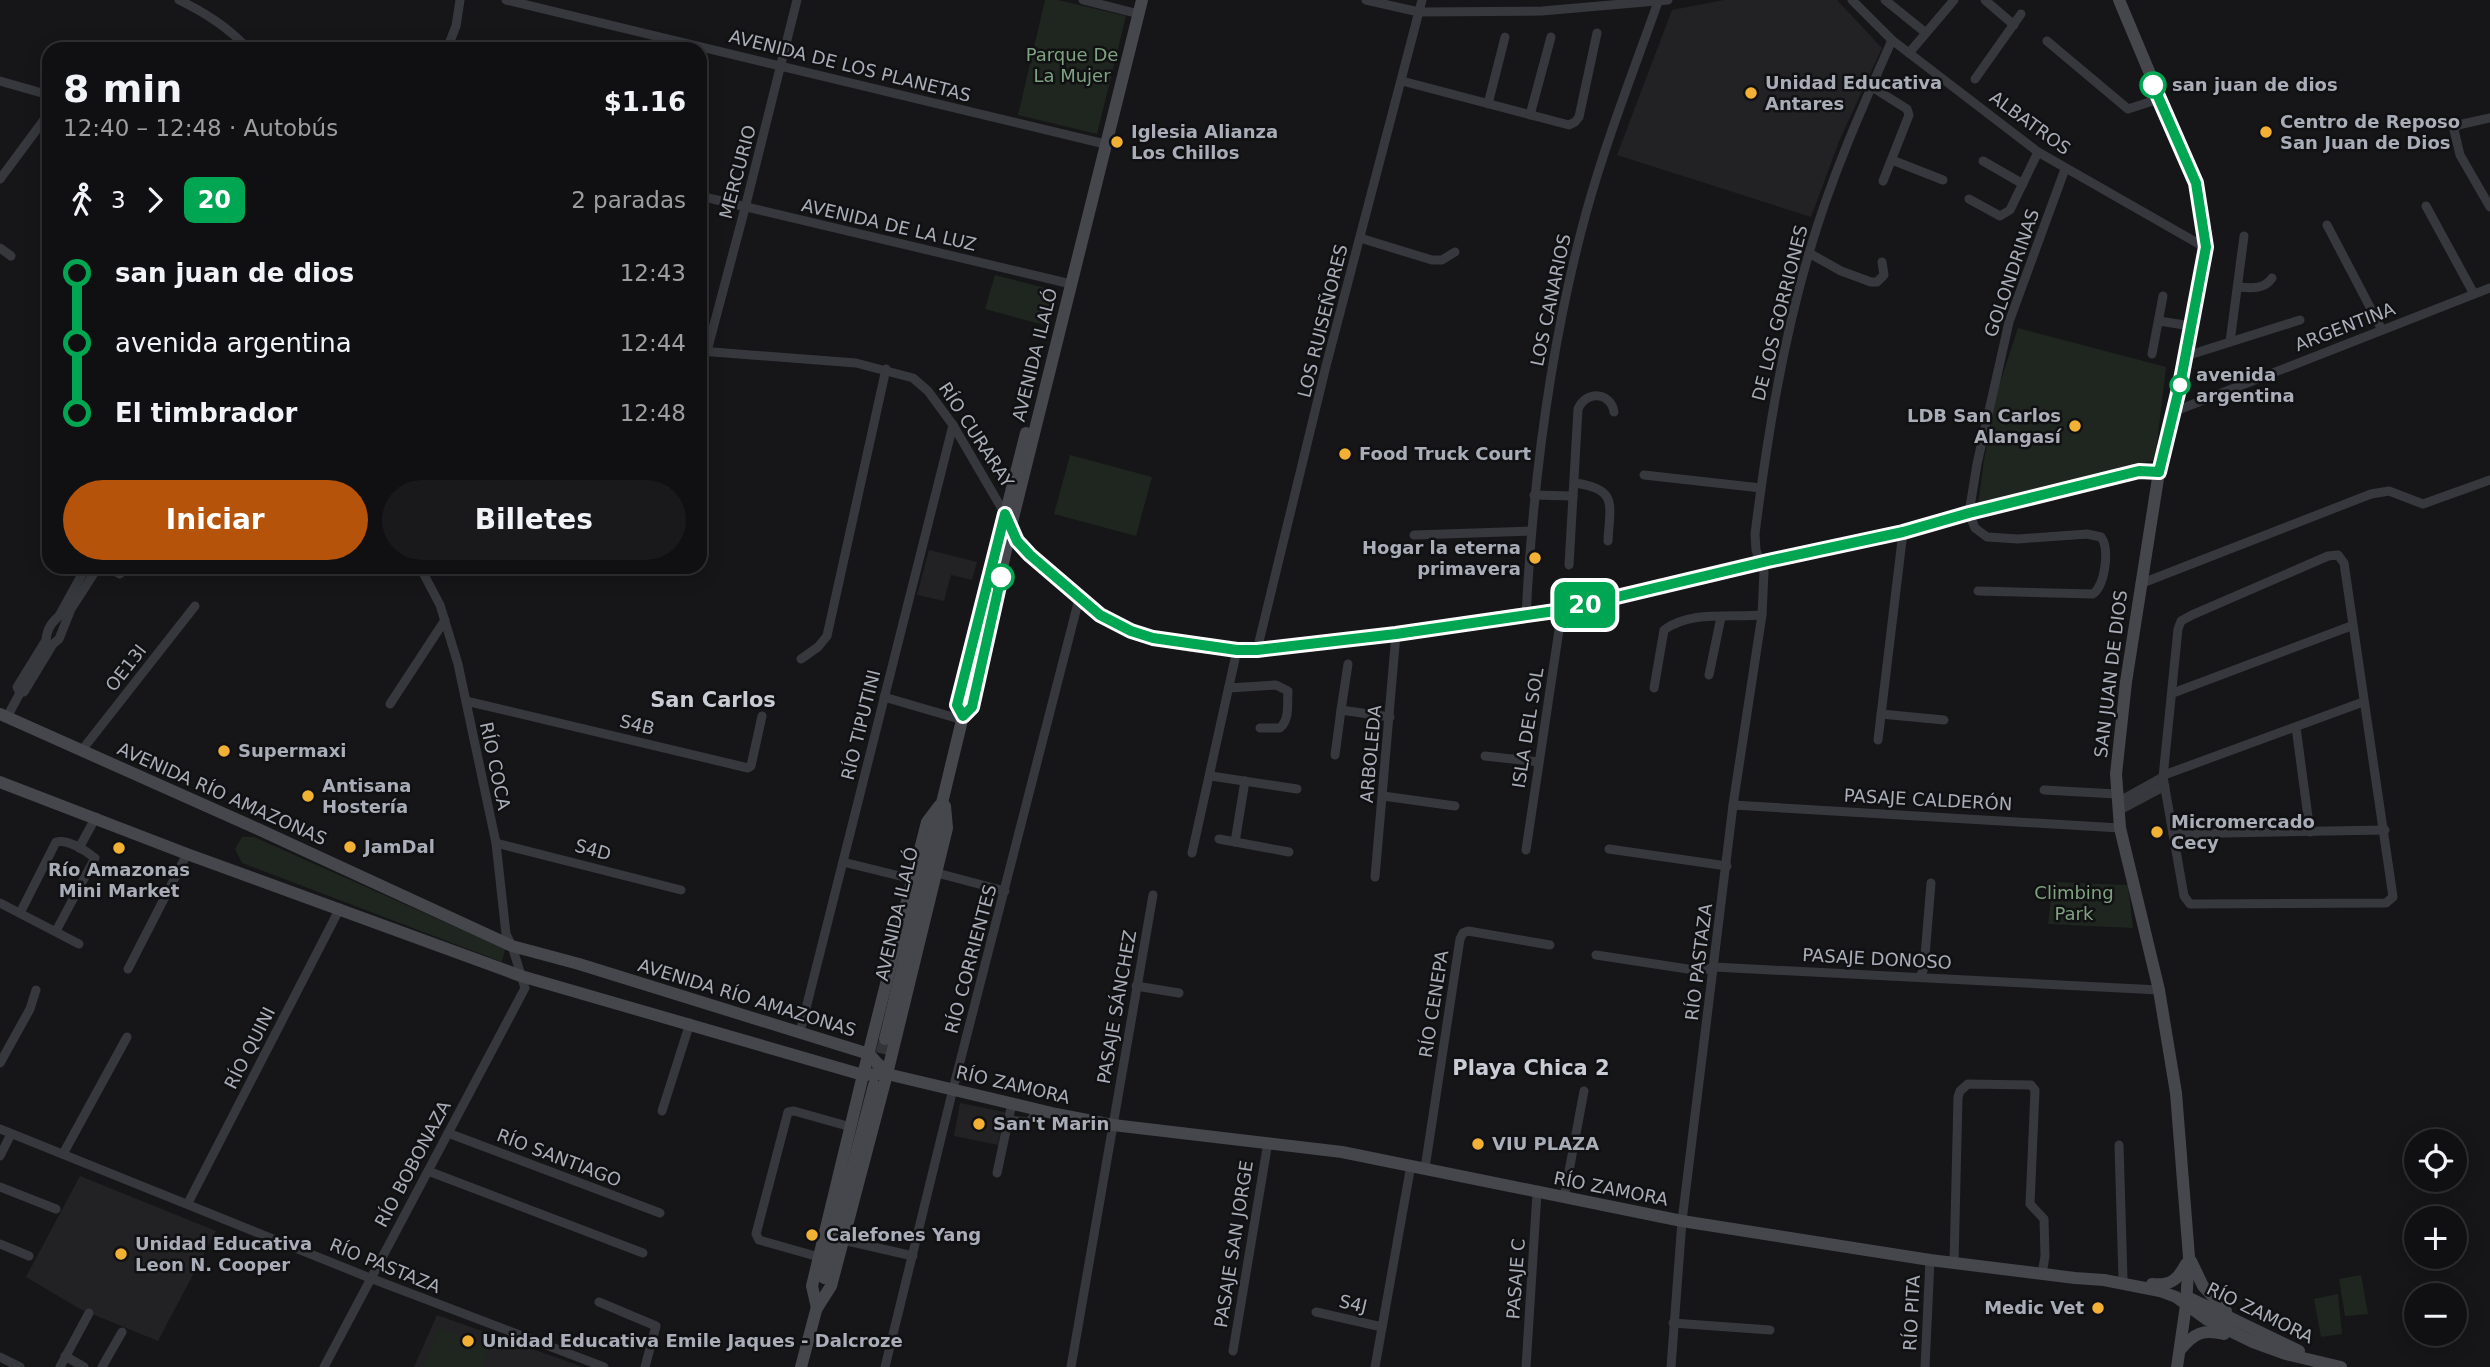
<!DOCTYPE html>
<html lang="es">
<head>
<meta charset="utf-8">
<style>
	body { margin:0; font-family:"DejaVu Sans",sans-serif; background:#19191b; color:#f1f3f6; height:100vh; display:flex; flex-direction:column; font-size:26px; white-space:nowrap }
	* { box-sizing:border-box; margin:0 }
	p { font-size:23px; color:#9c9d9f }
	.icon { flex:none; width:38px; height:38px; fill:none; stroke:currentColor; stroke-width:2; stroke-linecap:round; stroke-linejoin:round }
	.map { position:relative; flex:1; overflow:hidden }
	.details { position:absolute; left:42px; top:42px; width:665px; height:532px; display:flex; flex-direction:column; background:#101012; border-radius:21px; box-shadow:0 4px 18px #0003,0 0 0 2px #303032 }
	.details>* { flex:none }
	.badge { padding:0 14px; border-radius:10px; font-size:24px; line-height:46px }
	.controls { position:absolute; left:2404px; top:1129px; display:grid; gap:14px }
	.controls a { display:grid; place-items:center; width:63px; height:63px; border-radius:50%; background:#101012; box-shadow:0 4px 18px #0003,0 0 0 2px #303032; font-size:35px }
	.map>.badge { position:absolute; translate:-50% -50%; box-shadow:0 0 0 4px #fff }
	.legs { display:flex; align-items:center; gap:10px; height:77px; padding:0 21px; font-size:23px }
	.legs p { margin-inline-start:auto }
	.head { display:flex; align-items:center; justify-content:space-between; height:119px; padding:0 21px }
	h1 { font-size:38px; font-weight:600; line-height:52px }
	.button { display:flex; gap:14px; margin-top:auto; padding:14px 21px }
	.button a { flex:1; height:80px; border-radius:42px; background:#b45309; color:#fff; font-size:28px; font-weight:600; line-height:80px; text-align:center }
	.button a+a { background:#19191b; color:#f1f3f6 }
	ul { padding:0 21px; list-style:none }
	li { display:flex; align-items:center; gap:24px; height:70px; font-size:26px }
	li i { display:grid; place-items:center; width:10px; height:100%; margin:0 9px; background:currentColor }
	li i::after { content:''; width:18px; height:18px; margin:-9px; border:5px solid; border-radius:50%; background:#101012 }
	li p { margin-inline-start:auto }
	li:first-child i { background:linear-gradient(#0000 50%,currentColor 0) }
	li:last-child i { background:linear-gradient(currentColor 50%,#0000 0) }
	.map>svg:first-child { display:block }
	.built { fill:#222225 }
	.green { fill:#1e261f }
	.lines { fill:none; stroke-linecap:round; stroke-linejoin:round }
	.secondary-tunnel { stroke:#333438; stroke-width:12; stroke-dasharray:12 6; stroke-linecap:butt }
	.street { stroke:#37383d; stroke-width:9 }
	.secondary { stroke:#45474d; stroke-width:12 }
	.line-1-casing { stroke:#fff; stroke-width:16 }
	.line-1 { stroke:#00a651; stroke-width:10 }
	.stop-1-dot { fill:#fff; stroke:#00a651; stroke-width:3.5 }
	.poi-dot { fill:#f2b134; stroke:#111113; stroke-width:2.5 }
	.labels { text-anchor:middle; stroke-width:5; stroke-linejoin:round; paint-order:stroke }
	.park-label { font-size:18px; fill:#7fa381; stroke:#111113 }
	.street-label { font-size:18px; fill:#a8adb8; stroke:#111113 }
	.poi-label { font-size:18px; font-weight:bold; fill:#a8adb8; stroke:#111113; text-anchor:start }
	.stop-label { font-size:18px; font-weight:bold; fill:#a8adb8; stroke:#111113; text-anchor:start }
	.quarter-label { font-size:21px; font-weight:bold; fill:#c9ccd4; stroke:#111113 }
</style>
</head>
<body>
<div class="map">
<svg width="2490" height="1367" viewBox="0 0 2490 1367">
	<rect width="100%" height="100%" fill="#161618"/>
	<g class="built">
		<path d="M1724 0H1837L1882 48 1840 139 1811 217 1617 155 1672 10Z"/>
		<path d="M929 550 977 562 972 580 951 575 944 601 917 595Z"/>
		<path d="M960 1103 1005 1112 998 1145 954 1136Z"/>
		<path d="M80 1176 216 1231 158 1341 80 1309 26 1277Z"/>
		<path d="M437 1315 583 1367H414Z"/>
	</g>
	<g class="green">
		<path d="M1045 0H1058L1126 16 1097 134 1018 115Z"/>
		<path d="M995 275 1053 290 1044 325 985 309Z"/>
		<path d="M2018 328 2166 367 2155 460 1978 505 1984 460 1997 392Z"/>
		<path d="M1070 455 1152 477 1136 536 1054 514Z"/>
		<path d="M242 837H254L505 949 502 962 242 863 235 849Z"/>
		<path d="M2053 882 2128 885 2133 928 2048 924Z"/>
		<path d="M2361 1275 2368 1314 2345 1316 2339 1279Z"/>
		<path d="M2338 1294 2342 1334 2321 1337 2314 1299Z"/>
		<path d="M439 1328 490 1348 482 1367H423Z"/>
	</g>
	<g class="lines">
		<path class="secondary-tunnel" d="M877 1071 885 1039"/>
		<g class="street">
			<path d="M179 0C204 12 230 29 248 49"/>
			<path d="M506 0 1105 144"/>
			<path d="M1083 0 1139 14"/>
			<path d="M1366 0 1419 12 1542 11 1668 0"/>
			<path d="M1852 0 1892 40 2038 152 2206 248"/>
			<path d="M1885 0 1926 33"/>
			<path d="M1985 0 2014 25"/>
			<path d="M2047 41 2128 109 2159 99"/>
			<path d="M447 49 456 26 460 0"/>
			<path d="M1909 53 1954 0"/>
			<path d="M1975 79 2021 14"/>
			<path d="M0 81 49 95"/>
			<path d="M1402 81 1569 125 1575 122 1579 117 1597 33"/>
			<path d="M1872 87 1907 109 1909 115 1883 181"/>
			<path d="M1488 104 1505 37"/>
			<path d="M1530 115 1551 37"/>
			<path d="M2490 118 2458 125 2454 130 2460 155 2490 207"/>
			<path d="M1892 160 1943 180"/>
			<path d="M1983 161 2023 184"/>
			<path d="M0 179 49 113"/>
			<path d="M700 196 1071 284"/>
			<path d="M1969 199 2000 216 2010 210 2038 152"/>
			<path d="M2426 206 2474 294"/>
			<path d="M2327 225 2382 330"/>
			<path d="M1360 238 1432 260H1442L1455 252"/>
			<path d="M0 248 11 256"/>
			<path d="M1809 253 1841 271 1871 282H1877L1884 275 1882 262"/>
			<path d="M2238 287C2251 288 2264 290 2272 278"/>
			<path d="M2159 321 2191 326"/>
			<path d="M2230 342 2244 236"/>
			<path d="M700 351 856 363 913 378 928 391 953 425 1005 514"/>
			<path d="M707 351 745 208 797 0"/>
			<path d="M2152 354 2163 296"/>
			<path d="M2186 356 2300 320"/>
			<path d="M2173 412 2490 288"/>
			<path d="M1644 475 1761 488"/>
			<path d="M1575 483C1618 489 1610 504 1608 541"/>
			<path d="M1534 495 1573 496 1578 409C1586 390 1611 392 1614 412"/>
			<path d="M1414 535 1531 531"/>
			<path d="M2338 555 2344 563 2393 897 2386 903 2190 904 2184 896 2163 777 2178 629 2181 621 2192 615 2328 556Z"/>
			<path d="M1569 565 1573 496"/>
			<path d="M108 567 120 574"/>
			<path d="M2140 584 2371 494 2389 491 2423 504 2490 480"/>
			<path d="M1978 591 2093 594C2105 585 2110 549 2101 537L2087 534 2018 539 1987 537 1975 528 1969 513 1977 464 2009 322 2065 169"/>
			<path d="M1526 616C1533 480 1550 345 1586 213 1606 141 1633 72 1658 2"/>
			<path d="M1257 650 1326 366 1422 0"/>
			<path d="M801 659 818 647 827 636 886 369"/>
			<path d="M1709 675 1721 617"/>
			<path d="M1229 688 1276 685 1288 691C1287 704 1290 719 1280 728H1260"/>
			<path d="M1654 688 1664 630C1691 610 1730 618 1762 615"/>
			<path d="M20 693 24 692 53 644 59 639 71 609 98 567"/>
			<path d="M2173 693 2351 626"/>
			<path d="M884 697 963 720"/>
			<path d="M466 701 748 768 751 766 762 716"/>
			<path d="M390 704 445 620"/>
			<path d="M1341 710 1348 664"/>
			<path d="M1881 714 1944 720"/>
			<path d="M7 717 20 693 17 687 46 640C47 629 51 623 59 616L86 567"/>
			<path d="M2296 727 2310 832"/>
			<path d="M1878 740 1903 532"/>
			<path d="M82 750 195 606"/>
			<path d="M1335 755 1341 710 1390 717"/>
			<path d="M1485 756 1539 762"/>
			<path d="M2164 775 2363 702"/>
			<path d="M1211 776 1297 789"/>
			<path d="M2044 790 2116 794"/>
			<path d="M1383 796 1455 806"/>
			<path d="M2118 802 2163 777"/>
			<path d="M1733 805 2120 828"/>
			<path d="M2118 811 2165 786"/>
			<path d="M2173 834 2385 830"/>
			<path d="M1219 839 1289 852"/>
			<path d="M1235 842 1245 781"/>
			<path d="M496 843 681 890"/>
			<path d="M79 848 96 817"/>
			<path d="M1609 849 1727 866"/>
			<path d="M1526 850 1562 610"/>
			<path d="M1192 853 1237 650"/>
			<path d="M843 862 912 879"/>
			<path d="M937 873 1005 891"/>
			<path d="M1375 877 1396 634"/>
			<path d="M0 903 79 944"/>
			<path d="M20 913 56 842C68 839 86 851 95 858L56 931"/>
			<path d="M1596 955 1701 971 1714 967 2159 990"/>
			<path d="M128 969 187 854"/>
			<path d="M1920 977 1924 968 1931 883"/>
			<path d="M1136 986 1179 993"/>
			<path d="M800 1032 953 425"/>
			<path d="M0 1063 30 1009 36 990"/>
			<path d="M662 1111 690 1023"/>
			<path d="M1009 1120 1028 1122 1033 1118 1035 1109"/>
			<path d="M0 1129 370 1278 604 1367"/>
			<path d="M448 1133 660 1213"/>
			<path d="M2119 1145 2123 1279"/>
			<path d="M63 1154 127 1037"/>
			<path d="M0 1156 11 1134"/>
			<path d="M1425 1168 1460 939 1463 933 1468 931 1550 945"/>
			<path d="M428 1171 643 1253"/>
			<path d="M997 1173 1012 1103"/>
			<path d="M0 1187 56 1209"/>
			<path d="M1564 1198 1584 1091"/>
			<path d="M188 1203 340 908"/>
			<path d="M843 1240 913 1256"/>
			<path d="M0 1244 29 1256"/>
			<path d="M819 1257 759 1240 756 1234 788 1112 794 1111 851 1127"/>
			<path d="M1954 1263 1958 1097 1960 1091 1968 1084 2031 1085 2035 1090 2030 1204 2044 1219 2045 1256 2042 1274"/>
			<path d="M599 1302 656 1326 645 1367"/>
			<path d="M1316 1312 1382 1327"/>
			<path d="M1673 1323 1770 1330"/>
			<path d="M1233 1351 1268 1142"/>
			<path d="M65 1356 84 1367"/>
			<path d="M0 1357 20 1367"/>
			<path d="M60 1367 89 1313"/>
			<path d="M102 1367 122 1332"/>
			<path d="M324 1367 525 988 512 946 506 934 496 843 458 664 440 605 420 567"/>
			<path d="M885 1367 953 1089 1079 599"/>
			<path d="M1071 1367 1153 895"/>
			<path d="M1375 1367 1411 1165"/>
			<path d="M1526 1367 1537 1193"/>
			<path d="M1671 1367 1682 1221 1733 805 1762 615 1764 572 1756 550 1755 534C1767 439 1782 344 1809 253 1830 180 1861 110 1892 40"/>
			<path d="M1925 1367 1930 1260"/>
		</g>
		<g class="secondary">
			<path d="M2119 0 2196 183 2206 248 2180 385 2159 472 2126 682 2116 774 2120 828 2159 990 2176 1093 2189 1257 2186 1305 2177 1367"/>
			<path d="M1012 528C1020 549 1037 562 1054 577 1068 590 1083 604 1100 615 1144 644 1206 650 1257 650L1396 634 1562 610 1768 560 1903 532 1969 513 2139 471 2159 472"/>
			<path d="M0 714 258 829 512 946 579 964 869 1054 887 1074"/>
			<path d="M963 716 957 705 1026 433"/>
			<path d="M0 782 187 854 521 976 863 1075 887 1074 1056 1114 1113 1125 1342 1152 1682 1221 1930 1260 2075 1278 2104 1280 2160 1291 2176 1297 2206 1319 2253 1342 2286 1354 2341 1367"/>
			<path d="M885 1039 963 716 972 707 1012 522 1142 0"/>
			<path d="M2191 1261 2203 1286 2226 1311"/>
			<path d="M824 1278 874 1085"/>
			<path d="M2152 1284C2170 1286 2178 1280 2186 1264"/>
			<path d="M2187 1297 2299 1351"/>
			<path d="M817 1308 812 1286 863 1075 927 822 939 806"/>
			<path d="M817 1308 831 1286 887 1074 947 828 945 806"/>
			<path d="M2180 1350C2194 1333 2203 1329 2224 1334"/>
			<path d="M801 1367 818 1303"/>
		</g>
	</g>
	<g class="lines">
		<defs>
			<path id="line-1" d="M1001 577 972 707 963 716 957 705 1005 514 1017 541 1030 555 1100 615 1131 631 1153 638 1237 650H1257L1396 634 1562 610 1768 561 1903 532 1969 513 2139 471 2159 472 2180 385 2206 247 2196 183 2153 85"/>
		</defs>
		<use href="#line-1" class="line-1-casing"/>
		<use href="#line-1" class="line-1"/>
	</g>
	<g class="stop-1-dot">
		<circle cx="2153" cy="85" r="12"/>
		<circle cx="2180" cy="385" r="9"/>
		<circle cx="1001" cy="577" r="12"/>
	</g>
	<g class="poi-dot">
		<circle cx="1751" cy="93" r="7"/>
		<circle cx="2266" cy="132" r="7"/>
		<circle cx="1117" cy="142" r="7"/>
		<circle cx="2075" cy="426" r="7"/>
		<circle cx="1345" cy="454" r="7"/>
		<circle cx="1535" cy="558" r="7"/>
		<circle cx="224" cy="751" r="7"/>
		<circle cx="308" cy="796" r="7"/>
		<circle cx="2157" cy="832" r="7"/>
		<circle cx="350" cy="847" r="7"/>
		<circle cx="119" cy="848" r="7"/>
		<circle cx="979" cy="1124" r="7"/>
		<circle cx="1478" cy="1144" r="7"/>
		<circle cx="812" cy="1235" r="7"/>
		<circle cx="121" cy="1254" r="7"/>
		<circle cx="2098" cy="1308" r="7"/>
		<circle cx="468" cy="1341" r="7"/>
	</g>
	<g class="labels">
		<g class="park-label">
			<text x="1072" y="61">Parque De<tspan x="1072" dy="21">La Mujer</tspan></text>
			<text x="2074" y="899">Climbing<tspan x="2074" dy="21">Park</tspan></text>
		</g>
		<g class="street-label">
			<text transform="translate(850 66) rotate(14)" y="6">AVENIDA DE LOS PLANETAS</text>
			<text transform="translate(2030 123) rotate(36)" y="6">ALBATROS</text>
			<text transform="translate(738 172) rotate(-75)" y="6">MERCURIO</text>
			<text transform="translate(889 225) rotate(13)" y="6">AVENIDA DE LA LUZ</text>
			<text transform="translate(2012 273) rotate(-71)" y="6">GOLONDRINAS</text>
			<text transform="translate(1551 300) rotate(-78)" y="6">LOS CANARIOS</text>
			<text transform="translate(1780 313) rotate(-76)" y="6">DE LOS GORRIONES</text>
			<text transform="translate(1323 321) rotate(-76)" y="6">LOS RUISEÑORES</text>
			<text transform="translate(2345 327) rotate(-21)" y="6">ARGENTINA</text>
			<text transform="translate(1035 355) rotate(-76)" y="6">AVENIDA ILALÓ</text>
			<text transform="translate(976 435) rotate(57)" y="6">RÍO CURARAY</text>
			<text transform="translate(126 668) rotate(-52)" y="6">OE13I</text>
			<text transform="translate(2111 674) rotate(-83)" y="6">SAN JUAN DE DIOS</text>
			<text transform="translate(637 725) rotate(14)" y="6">S4B</text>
			<text transform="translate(861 725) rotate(-76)" y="6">RÍO TIPUTINI</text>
			<text transform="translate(1528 728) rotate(-81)" y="6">ISLA DEL SOL</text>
			<text transform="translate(1371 754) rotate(-85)" y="6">ARBOLEDA</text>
			<text transform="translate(495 766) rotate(78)" y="6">RÍO COCA</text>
			<text transform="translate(222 794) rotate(24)" y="6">AVENIDA RÍO AMAZONAS</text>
			<text transform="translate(1928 800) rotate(3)" y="6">PASAJE CALDERÓN</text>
			<text transform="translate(593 850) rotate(15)" y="6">S4D</text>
			<text transform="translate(897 914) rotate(-77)" y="6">AVENIDA ILALÓ</text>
			<text transform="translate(971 959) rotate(-75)" y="6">RÍO CORRIENTES</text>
			<text transform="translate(1877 959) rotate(3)" y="6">PASAJE DONOSO</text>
			<text transform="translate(1699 962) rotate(-83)" y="6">RÍO PASTAZA</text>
			<text transform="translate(747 998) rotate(17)" y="6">AVENIDA RÍO AMAZONAS</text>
			<text transform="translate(1434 1004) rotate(-81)" y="6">RÍO CENEPA</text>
			<text transform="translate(1117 1007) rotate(-80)" y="6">PASAJE SÁNCHEZ</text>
			<text transform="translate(250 1048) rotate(-63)" y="6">RÍO QUINI</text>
			<text transform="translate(1013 1085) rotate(13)" y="6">RÍO ZAMORA</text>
			<text transform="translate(559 1158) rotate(21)" y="6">RÍO SANTIAGO</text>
			<text transform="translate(413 1164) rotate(-62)" y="6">RÍO BOBONAZA</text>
			<text transform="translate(1611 1189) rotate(11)" y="6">RÍO ZAMORA</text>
			<text transform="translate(1234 1244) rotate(-81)" y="6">PASAJE SAN JORGE</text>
			<text transform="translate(385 1266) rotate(22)" y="6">RÍO PASTAZA</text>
			<text transform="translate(1516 1279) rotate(-86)" y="6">PASAJE C</text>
			<text transform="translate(1353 1304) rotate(13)" y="6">S4J</text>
			<text transform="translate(1912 1313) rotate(-87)" y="6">RÍO PITA</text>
			<text transform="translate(2260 1313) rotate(26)" y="6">RÍO ZAMORA</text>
		</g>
		<g class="poi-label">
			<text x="1765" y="89">Unidad Educativa<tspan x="1765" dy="21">Antares</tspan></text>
			<text x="2280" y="128">Centro de Reposo<tspan x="2280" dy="21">San Juan de Dios</tspan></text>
			<text x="1131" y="138">Iglesia Alianza<tspan x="1131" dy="21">Los Chillos</tspan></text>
			<text x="2061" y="422" text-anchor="end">LDB San Carlos<tspan x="2061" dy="21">Alangasí</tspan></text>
			<text x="1359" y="460">Food Truck Court</text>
			<text x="1521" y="554" text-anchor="end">Hogar la eterna<tspan x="1521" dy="21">primavera</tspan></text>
			<text x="238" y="757">Supermaxi</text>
			<text x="322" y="792">Antisana<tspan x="322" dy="21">Hostería</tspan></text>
			<text x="2171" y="828">Micromercado<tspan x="2171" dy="21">Cecy</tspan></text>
			<text x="364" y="853">JamDal</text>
			<text x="119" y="876" text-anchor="middle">Río Amazonas<tspan x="119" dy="21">Mini Market</tspan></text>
			<text x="993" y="1130">San't Marin</text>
			<text x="1492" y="1150">VIU PLAZA</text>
			<text x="826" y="1241">Calefones Yang</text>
			<text x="135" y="1250">Unidad Educativa<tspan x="135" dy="21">Leon N. Cooper</tspan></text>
			<text x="2084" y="1314" text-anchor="end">Medic Vet</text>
			<text x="482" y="1347">Unidad Educativa Emile Jaques - Dalcroze</text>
		</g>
		<g class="stop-label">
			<text x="2172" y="91">san juan de dios</text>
			<text x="2196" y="381">avenida<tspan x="2196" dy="21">argentina</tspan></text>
		</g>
		<g class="quarter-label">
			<text x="713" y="707">San Carlos</text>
			<text x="1531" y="1075">Playa Chica 2</text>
		</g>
	</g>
</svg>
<div class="controls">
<a><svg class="icon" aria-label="locate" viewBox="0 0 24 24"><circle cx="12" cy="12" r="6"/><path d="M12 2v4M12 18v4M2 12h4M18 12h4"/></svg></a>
<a>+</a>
<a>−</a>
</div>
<b class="badge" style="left:1585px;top:605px;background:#00a651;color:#fff">20</b>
<section class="details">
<div class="head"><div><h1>8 min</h1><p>12:40 – 12:48 · Autobús</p></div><b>$1.16</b></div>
<div class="legs"><svg class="icon" aria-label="walk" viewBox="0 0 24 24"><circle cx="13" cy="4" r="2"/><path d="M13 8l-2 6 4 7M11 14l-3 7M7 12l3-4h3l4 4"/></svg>3<svg class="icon" aria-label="forward" viewBox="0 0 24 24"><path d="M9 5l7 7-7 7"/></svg><b class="badge" style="background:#00a651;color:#fff">20</b><p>2 paradas</p></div>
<ul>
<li><i style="color:#00a651"></i><b>san juan de dios</b><p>12:43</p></li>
<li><i style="color:#00a651"></i><span>avenida argentina</span><p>12:44</p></li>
<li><i style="color:#00a651"></i><b>El timbrador</b><p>12:48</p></li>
</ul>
<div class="button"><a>Iniciar</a><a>Billetes</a></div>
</section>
</div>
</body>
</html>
